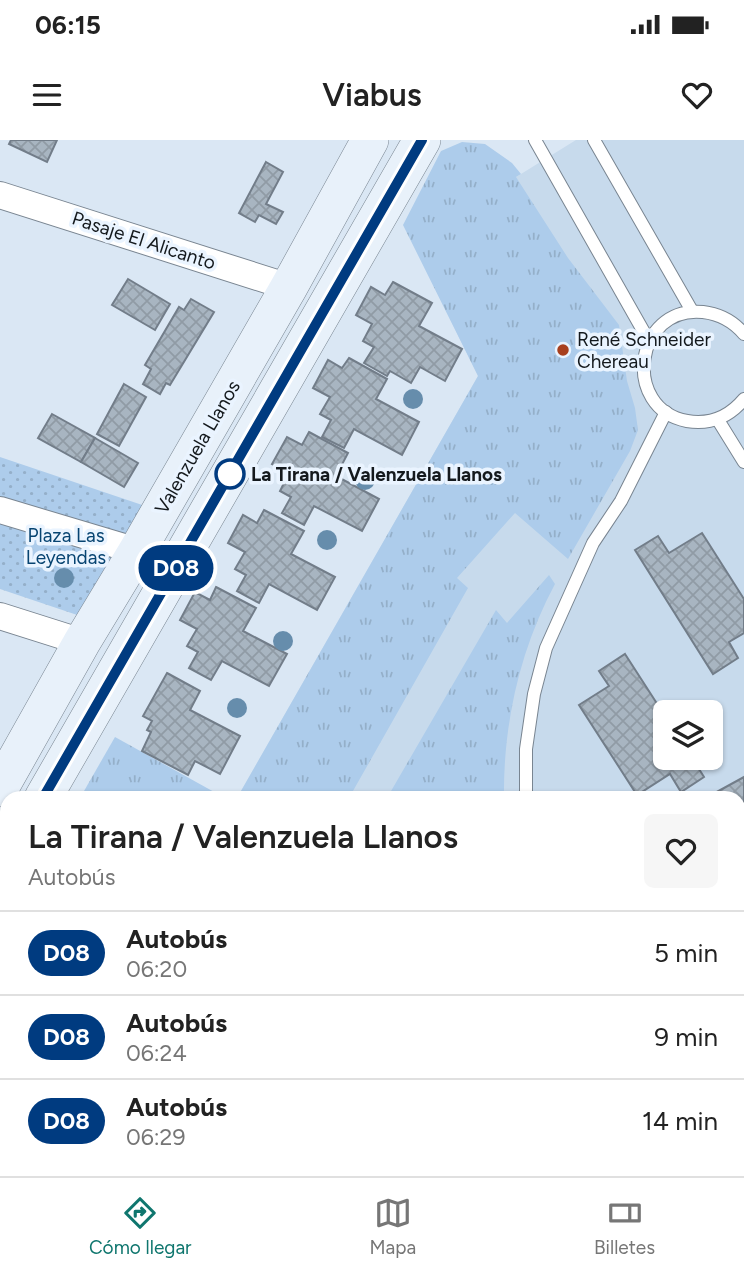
<!DOCTYPE html>
<html lang="es">
<head>
<meta charset="utf-8">
<style>
	body { margin:0; font-family:Figtree,sans-serif; background:#f6f6f6; color:#222; height:100vh; display:flex; flex-direction:column; font-size:26px; white-space:nowrap }
	* { box-sizing:border-box; margin:0 }
	p { font-size:23px; color:#767676 }
	.icon { flex:none; width:38px; height:38px; fill:none; stroke:currentColor; stroke-width:2; stroke-linecap:round; stroke-linejoin:round }
	.map { position:relative; flex:1; overflow:hidden }
	.details { position:absolute; left:0px; top:651px; width:746px; height:385px; display:flex; flex-direction:column; background:#fff; border-radius:21px 21px 0 0; box-shadow:0 2px 5px #0004 }
	.details>* { flex:none }
	.badge { padding:0 14px; border-radius:23px; font-size:24px; line-height:46px }
	.tools { position:absolute; left:653px; top:560px; display:grid; gap:14px }
	.tools a { display:grid; place-items:center; width:70px; height:70px; border-radius:10px; background:#fff; box-shadow:0 2px 5px #0004; font-size:35px }
	.map>.badge { position:absolute; translate:-50% -50%; box-shadow:0 0 0 4px #fff }
	.round { display:grid; place-items:center; flex:none; width:74px; height:74px; border-radius:10px; background:#f6f6f6 }
	.summary { display:flex; align-items:center; justify-content:space-between; height:119px; padding:0 28px }
	h1 { font-size:33px; font-weight:600; line-height:52px }
	ul { padding:0; list-style:none }
	li { display:flex; align-items:center; gap:21px; height:84px; padding:0 28px; border-top:2px solid #e0e0e0 }
	li div { flex:1 }
	li b { display:block; font-size:26px }
	li em { font-style:normal }
	li .badge { min-width:77px; font-weight:700; text-align:center }
	.status { display:flex; justify-content:space-between; align-items:center; height:49px; padding:0 35px; background:#fff; direction:ltr }
	.status svg { height:19px; fill:currentColor }
	header { display:flex; justify-content:space-between; align-items:center; height:91px; padding:0 28px; background:#fff; font-size:32px; font-weight:600 }
	.tabs { display:flex; justify-content:space-around; align-items:center; height:98px; border-top:2px solid #e0e0e0; background:#fff; font-size:19px; color:#767676 }
	.tabs a { display:grid; justify-items:center; gap:4px }
	.tabs .selected { color:#0f766e }
	.map>svg:first-child { display:block }
	.built { fill:#c7daec; fill-rule:evenodd }
	.grass { fill:url(#grass-tufts) }
	.park { fill:url(#park-dots) }
	.building { fill:url(#building-cross-hatch); stroke:#727d89; stroke-width:2 }
	.lines { fill:none; stroke-linecap:round; stroke-linejoin:round }
	.service-casing { stroke:#798591; stroke-width:14 }
	.minor-casing { stroke:#798591; stroke-width:28 }
	.secondary-casing { stroke:#798591; stroke-width:38 }
	.path { stroke:#828b94; stroke-width:4.5; stroke-dasharray:5 3.5; stroke-linecap:butt }
	.service { stroke:#fff; stroke-width:12 }
	.minor { stroke:#fff; stroke-width:26 }
	.secondary { stroke:#e8f1fa; stroke-width:37 }
	.tree { fill:#668dac }
	.line-casing { stroke:#fff; stroke-width:16 }
	.line { stroke:#003b80; stroke-width:10 }
	.poi-dot { fill:#a73f1e; stroke:#eaf4ff; stroke-width:2.5 }
	.stop-dot { fill:#fff; stroke:#003b80; stroke-width:3.5 }
	.labels { text-anchor:middle; stroke-width:7; stroke-linejoin:round; paint-order:stroke }
	.street-label { font-size:19px; fill:#14191d; stroke:#eaf4ff }
	.poi-label { font-size:19px; fill:#14191d; stroke:#eaf4ff; text-anchor:start }
	.stop-label { font-size:19px; font-weight:bold; fill:#14191d; stroke:#eaf4ff; text-anchor:start }
	.park-label { font-size:19px; fill:#074471; stroke:#eaf4ff }
</style>
</head>
<body>
<div class="status"><b>06:15</b><svg viewBox="0 0 49 12"><path d="M0 12V9h3v3zM5 12V6h3v6zM10 12V3h3v9zM15 12V0h3v12zM26 1h20v11H26zM47 4h2v5h-2z"/></svg></div>
<header><svg class="icon" aria-label="menu" viewBox="0 0 24 24"><path d="M4 6h16M4 12h16M4 18h16"/></svg>Viabus<svg class="icon" aria-label="heart" viewBox="0 0 24 24"><path d="M12 20l-8-8c-3-5 5-10 8-4 3-6 11-1 8 4z"/></svg></header>
<div class="map">
<svg width="744" height="1036" viewBox="0 0 744 1036">
	<defs>
		<pattern id="grass-tufts" width="24" height="20" patternUnits="userSpaceOnUse" patternTransform="scale(1.75)"><rect width="24" height="20" fill="#adcceb"/><path d="M3 7l-1-3M5 7V3M7 7l1-3M15 17l-1-3M17 17v-4M19 17l1-3" fill="none" stroke="#94afc9"/></pattern>
		<pattern id="park-dots" width="8" height="8" patternUnits="userSpaceOnUse" patternTransform="scale(1.75)"><rect width="8" height="8" fill="#adcceb"/><path d="M2 2h.1M6 6h.1" fill="none" stroke="#94afc9" stroke-width="1.8" stroke-linecap="round"/></pattern>
		<pattern id="building-cross-hatch" width="8" height="8" patternUnits="userSpaceOnUse" patternTransform="scale(1.75)"><rect width="8" height="8" fill="#a8b5c1"/><path d="M0 0l8 8M0 8l8-8" fill="none" stroke="#909ba5"/></pattern>
	</defs>
	<rect width="100%" height="100%" fill="#dae7f4"/>
	<path class="built" d="M576 0H744V1036H0V799L7 787V1029H738V658H237L478 236 412 101ZM665 572H710V618H665Z"/>
	<g class="grass">
		<path d="M462 2 485 4 512 23 521 34 516 37 568 118 619 185 627 241 635 268 638 290 630 311 568 419 515 373 457 438 468 448 349 658H237L478 236 403 85 441 11Z"/>
		<path d="M549 435 555 444C520 509 503 584 504 658H387L496 470 507 483Z"/>
		<path d="M115 597 225 658H80Z"/>
		<path d="M7 787V1012L0 1024V799Z"/>
		<path d="M443 1029H490L491 1036H434Z"/>
		<path d="M501 1029H559L556 1036H502Z"/>
	</g>
	<path class="park" d="M0 317 160 371 95 481 0 449Z"/>
	<g class="building">
		<path d="M11 0H57L47 22 9 4Z"/>
		<path d="M266 22 283 32 266 64 283 72 276 84 259 75 255 82 239 73Z"/>
		<path d="M128 139 170 164 155 190 112 165Z"/>
		<path d="M393 142 432 163 419 186 462 209 445 241 420 227 411 243 390 231 387 236 364 223 374 207 363 201 372 184 356 175 371 147 385 155Z"/>
		<path d="M191 159 214 172 170 245 166 243 160 254 143 244 151 229 145 225 179 167 184 170Z"/>
		<path d="M349 218 387 239 376 259 419 282 402 315 354 289 344 308 322 297 331 280 320 274 330 257 313 248 328 220 342 228Z"/>
		<path d="M124 244 146 257 119 306 97 294Z"/>
		<path d="M52 274 95 298 81 322 38 298Z"/>
		<path d="M309 292 348 313 336 336 379 359 362 391 314 366 304 385 282 373 291 357 280 351 289 333 272 324 287 297 302 305Z"/>
		<path d="M95 298 138 323 124 347 81 322Z"/>
		<path d="M264 370 304 391 291 414 335 437 317 470 269 444 259 463 237 451 246 435 235 429 245 412 228 403 243 375 257 383Z"/>
		<path d="M702 393 744 459V493L729 502 738 518 713 534 635 410 658 396 669 413Z"/>
		<path d="M216 447 256 468 243 491 287 514 269 546 222 521 211 540 189 528 198 512 187 506 197 489 180 480 195 452 210 460Z"/>
		<path d="M625 514 665 576V618H692L704 637 681 652 670 634 637 655 579 565 609 546 599 531Z"/>
		<path d="M167 533 200 551 190 570 240 596 220 634 195 621 188 635 142 611 151 592 147 590 152 581 143 576Z"/>
		<path d="M744 637V713L738 716V658H715L713 654Z"/>
		<path d="M72 1029H175L180 1032 183 1029H199L205 1034 221 1029H434L423 1036H85Z"/>
	</g>
	<g class="lines">
		<defs>
			<g id="service">
				<path d="M535 0 649 201"/>
				<path d="M594 0 692 171"/>
				<path d="M744 194C733 181 720 174 703 172 634 165 621 269 687 281 711 285 729 277 744 259"/>
				<path d="M718 280 744 322"/>
				<path d="M526 658V609L534 554 546 508 593 403 621 361 666 272"/>
				<path d="M589 1029 593 1036"/>
				<path d="M567 1036 571 1029"/>
			</g>
			<g id="minor">
				<path d="M0 55 289 147"/>
				<path d="M0 370 137 411"/>
				<path d="M0 476 82 502"/>
			</g>
			<g id="secondary">
				<path d="M0 648 82 502 137 411 289 147 370 0"/>
				<path d="M43 658 422 0"/>
				<path d="M0 733 7 721"/>
			</g>
		</defs>
		<use href="#service" class="service-casing"/>
		<use href="#minor" class="minor-casing"/>
		<use href="#secondary" class="secondary-casing"/>
		<g class="path">
			<path d="M495 1029 496 1036"/>
			<path d="M3 1036 7 1029"/>
		</g>
		<use href="#service" class="service"/>
		<use href="#minor" class="minor"/>
		<use href="#secondary" class="secondary"/>
	</g>
	<g class="tree">
		<circle cx="413" cy="259" r="10"/>
		<circle cx="365" cy="340" r="10"/>
		<circle cx="327" cy="400" r="10"/>
		<circle cx="64" cy="438" r="10"/>
		<circle cx="283" cy="501" r="10"/>
		<circle cx="237" cy="568" r="10"/>
	</g>
	<g class="lines">
		<defs>
			<path id="line" d="M43 658 422 0"/>
		</defs>
		<use href="#line" class="line-casing"/>
		<use href="#line" class="line"/>
	</g>
	<circle class="poi-dot" cx="563" cy="210" r="7"/>
	<circle class="stop-dot" cx="230" cy="334" r="14"/>
	<g class="labels">
		<g class="street-label">
			<text transform="translate(144 100) rotate(18)" y="7">Pasaje El Alicanto</text>
			<text transform="translate(197 307) rotate(-60)" y="7">Valenzuela Llanos</text>
		</g>
		<g class="poi-label">
			<text x="577" y="206">René Schneider<tspan x="577" dy="22">Chereau</tspan></text>
		</g>
		<g class="stop-label">
			<text x="251" y="341">La Tirana / Valenzuela Llanos</text>
		</g>
		<g class="park-label">
			<text x="66" y="402">Plaza Las<tspan x="66" dy="22">Leyendas</tspan></text>
		</g>
	</g>
</svg>
<div class="tools">
<a><svg class="icon" aria-label="layers" viewBox="0 0 24 24"><path d="M12 4l9 5-9 5-9-5zM3 14l9 5 9-5"/></svg></a>
</div>
<b class="badge" style="left:176px;top:428px;background:#003b80;color:#fff">D08</b>
<section class="details">
<div class="summary"><div><h1>La Tirana / Valenzuela Llanos</h1><p>Autobús</p></div><a class="round"><svg class="icon" aria-label="heart" viewBox="0 0 24 24"><path d="M12 20l-8-8c-3-5 5-10 8-4 3-6 11-1 8 4z"/></svg></a></div>
<ul>
<li><span class="badge" style="background:#003b80;color:#fff">D08</span><div><b>Autobús</b><p>06:20</p></div><em>5 min</em></li>
<li><span class="badge" style="background:#003b80;color:#fff">D08</span><div><b>Autobús</b><p>06:24</p></div><em>9 min</em></li>
<li><span class="badge" style="background:#003b80;color:#fff">D08</span><div><b>Autobús</b><p>06:29</p></div><em>14 min</em></li>
</ul>
</section>
</div>
<nav class="tabs">
<a class="selected"><svg class="icon" aria-label="directions" viewBox="0 0 24 24"><path d="M12 3l9 9-9 9-9-9zM9 14v-3h6M13 9l2 2-2 2"/></svg>Cómo llegar</a>
<a><svg class="icon" aria-label="map" viewBox="0 0 24 24"><path d="M3 6l6-2 6 2 6-2v14l-6 2-6-2-6 2zM9 4v14M15 6v14"/></svg>Mapa</a>
<a><svg class="icon" aria-label="tickets" viewBox="0 0 24 24"><path d="M3 7h18v10H3zM15 7v10"/></svg>Billetes</a>
</nav>
</body>
</html>
